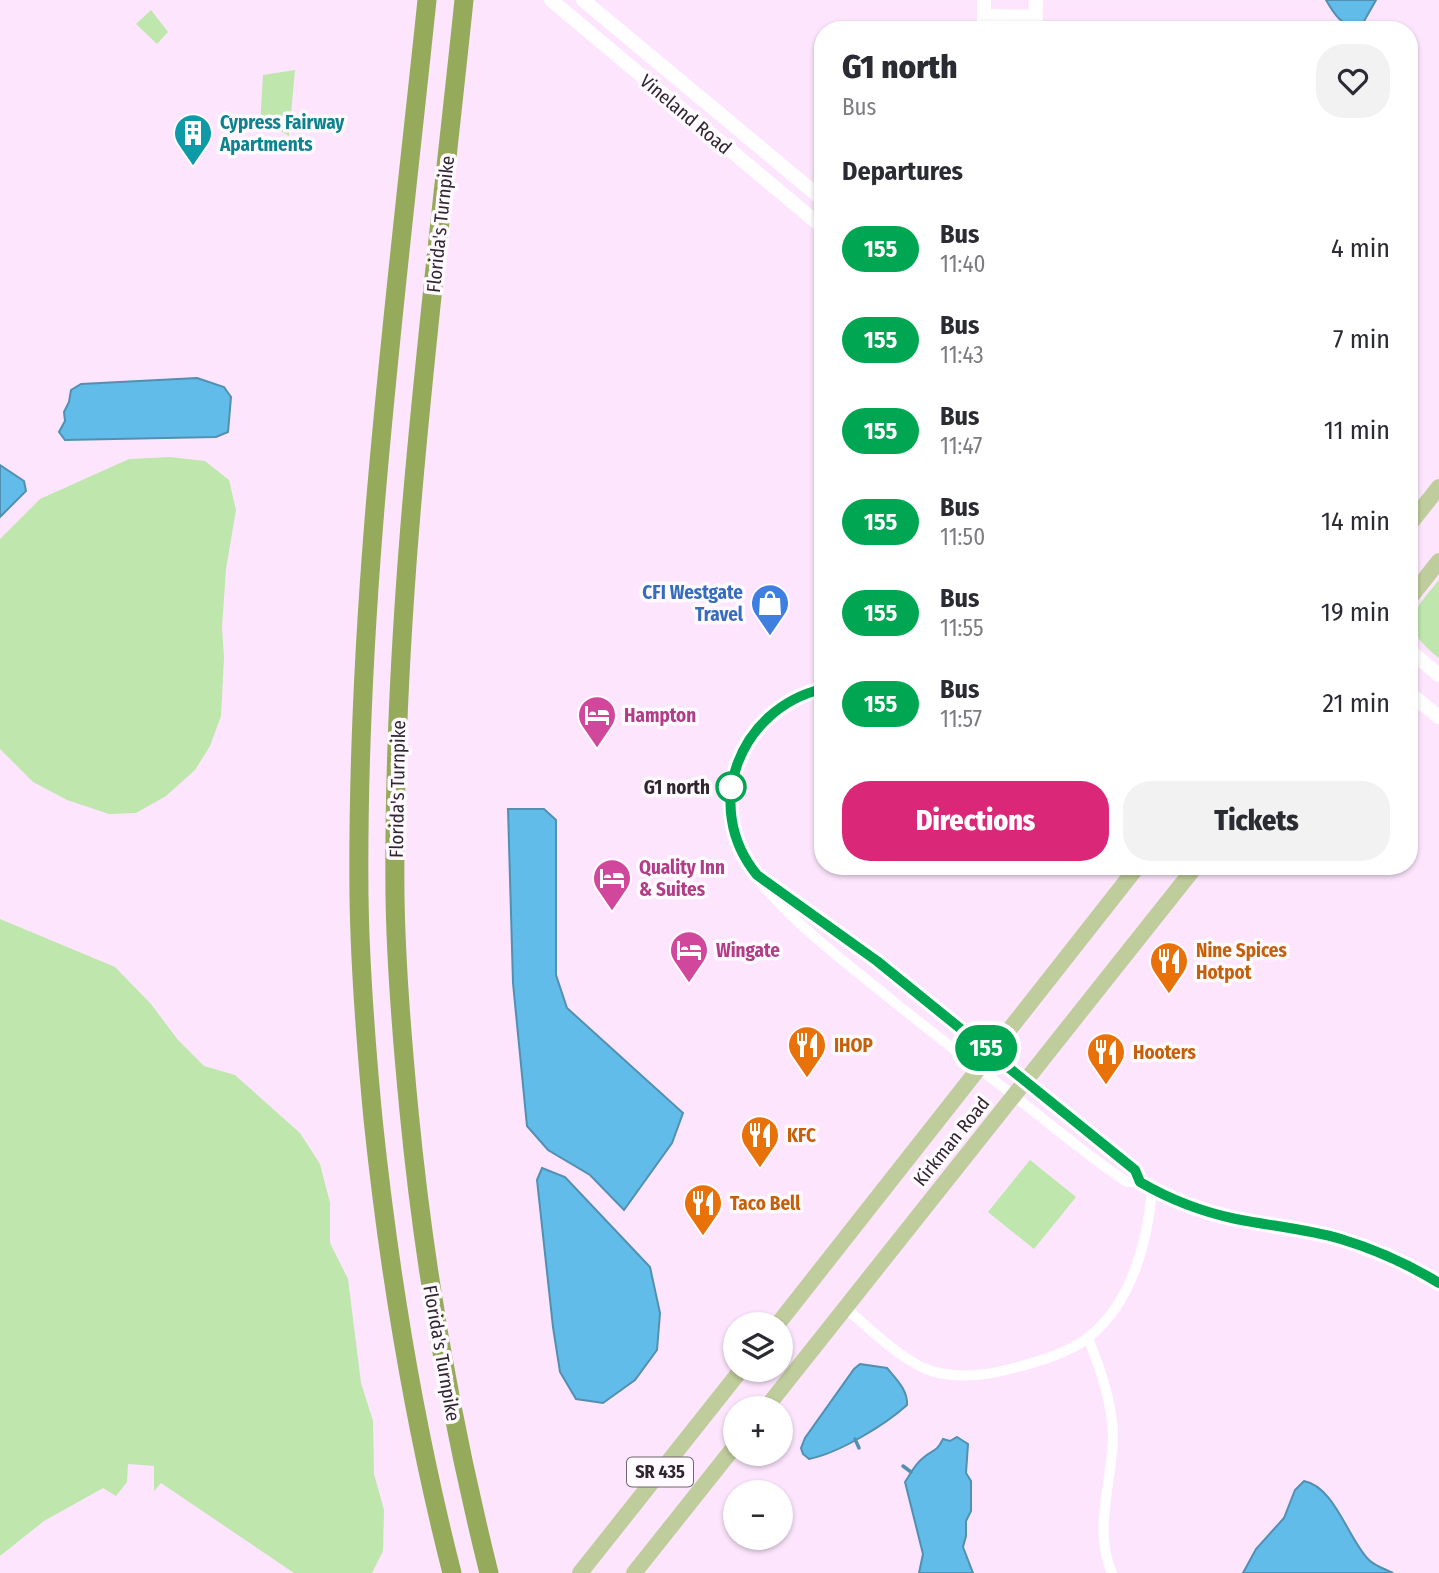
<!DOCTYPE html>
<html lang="en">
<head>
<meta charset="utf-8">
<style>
	body { margin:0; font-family:"Fira Sans Condensed",sans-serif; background:#f2f2f3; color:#2b2b33; height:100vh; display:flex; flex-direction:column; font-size:26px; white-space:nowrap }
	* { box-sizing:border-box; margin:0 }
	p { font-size:23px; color:#7c7c81 }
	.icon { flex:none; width:38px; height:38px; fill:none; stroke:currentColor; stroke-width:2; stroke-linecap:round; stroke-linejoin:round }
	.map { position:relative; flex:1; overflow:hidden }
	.side { position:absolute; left:814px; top:21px; width:604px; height:854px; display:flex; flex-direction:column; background:#fff; border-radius:28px; box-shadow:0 2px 5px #0004 }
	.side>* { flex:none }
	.badge { padding:0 14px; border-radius:23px; font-size:24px; line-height:46px }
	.fabs { position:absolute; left:723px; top:1312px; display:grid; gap:14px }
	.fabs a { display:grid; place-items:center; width:70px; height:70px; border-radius:50%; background:#fff; box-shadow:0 2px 5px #0004; font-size:35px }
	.map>.badge { position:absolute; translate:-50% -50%; box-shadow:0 0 0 4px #fff }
	h2 { padding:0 28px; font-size:26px; line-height:63px }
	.round { display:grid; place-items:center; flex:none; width:74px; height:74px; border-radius:28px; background:#f2f2f3 }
	.headline { display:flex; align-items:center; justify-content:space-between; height:119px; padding:0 28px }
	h1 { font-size:33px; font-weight:800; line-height:52px }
	.action { display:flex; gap:14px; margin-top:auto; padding:14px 28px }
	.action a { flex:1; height:80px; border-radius:28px; background:#db2777; color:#fff; font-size:28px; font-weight:800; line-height:80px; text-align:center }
	.action a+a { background:#f2f2f3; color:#2b2b33 }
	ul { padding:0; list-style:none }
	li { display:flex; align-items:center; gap:21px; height:91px; padding:0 28px }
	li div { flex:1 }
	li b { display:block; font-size:26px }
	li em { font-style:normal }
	li .badge { min-width:77px; font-weight:700; text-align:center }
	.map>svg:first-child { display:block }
	.green { fill:#bee6ad }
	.water { fill:#61bce9; stroke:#528fb1; stroke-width:2 }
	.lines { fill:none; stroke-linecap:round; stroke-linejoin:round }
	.stream { stroke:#528fb1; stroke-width:3.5 }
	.street { stroke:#fff; stroke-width:10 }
	.secondary { stroke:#fff; stroke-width:14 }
	.primary { stroke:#bfcc9c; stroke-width:16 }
	.highway { stroke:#95aa5a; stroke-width:19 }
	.line-casing { stroke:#fff; stroke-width:16 }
	.line { stroke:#00a651; stroke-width:10 }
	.stop-dot { fill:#fff; stroke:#00a651; stroke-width:3.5 }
	.labels { text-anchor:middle; stroke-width:7; stroke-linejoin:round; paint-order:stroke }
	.shield { fill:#fffaff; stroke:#6d666d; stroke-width:2 }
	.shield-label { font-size:18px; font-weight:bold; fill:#2f262f }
	.street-label { font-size:19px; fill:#2f262f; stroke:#fffaff }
	.culture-label { font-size:19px; font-weight:bold; fill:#0d838f; stroke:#fffaff; text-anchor:start }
	.shop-label { font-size:19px; font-weight:bold; fill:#366cbe; stroke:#fffaff; text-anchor:end }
	.hotel-label { font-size:19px; font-weight:bold; fill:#b23c85; stroke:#fffaff; text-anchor:start }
	.stop-label { font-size:19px; font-weight:bold; fill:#2f262f; stroke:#fffaff; text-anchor:end }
	.food-label { font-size:19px; font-weight:bold; fill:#c56008; stroke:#fffaff; text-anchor:start }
</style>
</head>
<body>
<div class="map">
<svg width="1439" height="1573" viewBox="0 0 1439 1573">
	<rect width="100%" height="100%" fill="#fde6fd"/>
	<g class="green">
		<path d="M151 10 168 32 157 44 136 24Z"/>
		<path d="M295 70 289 136 281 131 260 128 263 75Z"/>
		<path d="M170 457 205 461 229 480 236 510 226 569 222 627 224 658 221 716 210 746 195 770 166 796 136 813 109 814 67 800 33 782 0 749V539L40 499 129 459Z"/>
		<path d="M1439 580V658C1398 625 1410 615 1439 580Z"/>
		<path d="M0 919 115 967 151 1004 178 1040 204 1066 235 1075 300 1133 320 1164 330 1203V1243L348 1279 361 1383 373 1421 374 1474 384 1510 383 1551 372 1573H294L161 1483 154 1491V1466L128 1464 127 1482 116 1496 103 1488 44 1521 0 1556Z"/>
		<path d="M1030 1160 1076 1197 1034 1249 988 1212Z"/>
	</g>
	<g class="water">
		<path d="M1326 0H1376L1359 30C1342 26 1334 14 1326 0Z"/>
		<path d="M197 378 224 387 231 397 228 432 216 437 65 440 59 432 65 421 64 412 69 402 71 390 81 384Z"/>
		<path d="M0 465 24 481 26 491 0 517Z"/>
		<path d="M508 809H544L556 820V975L567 1008 683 1113 672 1143 624 1210 590 1175 548 1150 527 1126 513 983Z"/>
		<path d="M542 1168 565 1177 650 1267 660 1313 657 1350 635 1380 603 1403 576 1399 560 1372 553 1327 537 1180Z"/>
		<path d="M860 1364 887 1368C896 1379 908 1390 907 1405 885 1425 839 1453 809 1459L803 1454 801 1448 805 1438 854 1369Z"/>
		<path d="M957 1437 968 1444 966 1473 971 1481V1511L966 1521V1536L963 1547 973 1573H919L923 1554 905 1482C911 1473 915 1464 923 1458 933 1449 936 1453 943 1439L950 1441Z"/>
		<path d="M1304 1481C1335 1487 1348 1539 1369 1560 1375 1566 1385 1569 1393 1573H1243L1256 1549 1284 1518 1295 1490Z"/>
	</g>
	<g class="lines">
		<g class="stream">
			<path d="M855 1439 859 1448"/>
			<path d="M903 1466 911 1472"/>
		</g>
		<g class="street">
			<path d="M822 689C790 696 761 717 745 747 727 780 726 820 742 854 767 905 848 964 893 1001 934 1034 976 1066 1018 1099 1054 1127 1089 1157 1127 1182H1140L1198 1208 1235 1219 1279 1225 1341 1239 1404 1262 1439 1283"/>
			<path d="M767 883 877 961 1135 1170 1140 1182"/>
			<path d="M845 1308C870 1328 896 1356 926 1369 951 1379 985 1376 1010 1369 1037 1362 1067 1354 1089 1337 1132 1302 1148 1241 1152 1189"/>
			<path d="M1088 1338C1100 1368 1113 1404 1113 1438 1112 1482 1093 1530 1112 1573"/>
		</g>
		<g class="secondary">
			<path d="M551 0 822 227"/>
			<path d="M583 0 822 199"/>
			<path d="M984 0V30"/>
			<path d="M986 16 1036 17"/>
			<path d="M1035 30 1036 0"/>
			<path d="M1409 650 1439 675"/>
			<path d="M1409 693 1439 717"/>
		</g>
		<g class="primary">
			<path d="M1409 525 1439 487"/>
			<path d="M1409 599 1439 561"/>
			<path d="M777 1325 1138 866"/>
			<path d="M765 1409 1196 866"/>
			<path d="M580 1573 741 1370"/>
			<path d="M634 1573 735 1446"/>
		</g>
		<g class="highway">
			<path d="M427 0C396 298 356 596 359 896 360 971 366 1045 373 1119 389 1272 414 1424 452 1573"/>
			<path d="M464 0C433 298 392 596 395 896 396 968 402 1039 409 1111 424 1267 451 1421 489 1573"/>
		</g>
	</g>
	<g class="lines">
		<defs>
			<path id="line" d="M822 689C739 709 701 807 757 875L877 961 1135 1170 1140 1182C1169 1199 1203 1212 1236 1219 1271 1226 1307 1229 1341 1239 1377 1250 1408 1264 1439 1283"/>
		</defs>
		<use href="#line" class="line-casing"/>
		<use href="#line" class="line"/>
	</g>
	<defs>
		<symbol id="building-pin" viewBox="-11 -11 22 30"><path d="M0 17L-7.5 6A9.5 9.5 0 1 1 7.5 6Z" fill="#0f9aa8" stroke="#fffaff"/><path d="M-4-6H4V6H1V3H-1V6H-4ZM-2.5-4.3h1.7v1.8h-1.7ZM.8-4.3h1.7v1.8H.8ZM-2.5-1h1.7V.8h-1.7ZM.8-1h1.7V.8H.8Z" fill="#fff"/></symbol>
		<symbol id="shop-pin" viewBox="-11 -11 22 30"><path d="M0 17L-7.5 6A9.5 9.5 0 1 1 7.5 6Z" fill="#3f7fe0" stroke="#fffaff"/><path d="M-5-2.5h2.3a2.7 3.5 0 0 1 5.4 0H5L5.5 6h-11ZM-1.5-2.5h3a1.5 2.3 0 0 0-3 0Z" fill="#fff"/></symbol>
		<symbol id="hotel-pin" viewBox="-11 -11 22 30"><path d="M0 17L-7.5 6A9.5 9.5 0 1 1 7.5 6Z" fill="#d1479c" stroke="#fffaff"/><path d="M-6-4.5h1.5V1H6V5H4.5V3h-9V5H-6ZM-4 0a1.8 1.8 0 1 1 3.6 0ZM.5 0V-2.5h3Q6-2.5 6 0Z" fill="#fff"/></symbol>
		<symbol id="restaurant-pin" viewBox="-11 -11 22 30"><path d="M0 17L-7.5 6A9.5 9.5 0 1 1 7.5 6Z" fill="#e8710a" stroke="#fffaff"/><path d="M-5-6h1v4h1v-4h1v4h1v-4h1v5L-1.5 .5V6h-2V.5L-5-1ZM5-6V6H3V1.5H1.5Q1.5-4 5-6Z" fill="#fff"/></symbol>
	</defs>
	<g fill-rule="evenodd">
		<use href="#building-pin" x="171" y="111" width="44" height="60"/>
		<use href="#shop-pin" x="748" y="581" width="44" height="60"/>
		<use href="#hotel-pin" x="575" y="693" width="44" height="60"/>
		<use href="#hotel-pin" x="590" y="856" width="44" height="60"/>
		<use href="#hotel-pin" x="667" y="928" width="44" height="60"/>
		<use href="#restaurant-pin" x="1147" y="939" width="44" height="60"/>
		<use href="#restaurant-pin" x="785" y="1023" width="44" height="60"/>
		<use href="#restaurant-pin" x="1084" y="1030" width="44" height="60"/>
		<use href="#restaurant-pin" x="738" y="1113" width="44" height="60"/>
		<use href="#restaurant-pin" x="681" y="1181" width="44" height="60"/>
	</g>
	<circle class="stop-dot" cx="731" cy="787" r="14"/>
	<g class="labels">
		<rect class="shield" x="627" y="1457.5" width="66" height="29" rx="5"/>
		<g class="shield-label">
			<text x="660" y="1478">SR 435</text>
		</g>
		<g class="street-label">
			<text transform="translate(686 114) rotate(40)" y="7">Vineland Road</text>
			<text transform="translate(440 224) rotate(-84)" y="7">Florida's Turnpike</text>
			<text transform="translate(397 789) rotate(-89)" y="7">Florida's Turnpike</text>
			<text transform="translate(951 1141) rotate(-51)" y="7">Kirkman Road</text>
			<text transform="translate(442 1353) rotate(80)" y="7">Florida's Turnpike</text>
		</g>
		<g class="culture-label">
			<text x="220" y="129">Cypress Fairway<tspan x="220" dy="22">Apartments</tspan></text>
		</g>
		<g class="shop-label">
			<text x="743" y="599">CFI Westgate<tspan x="743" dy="22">Travel</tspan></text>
		</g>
		<g class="hotel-label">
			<text x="624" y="722">Hampton</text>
			<text x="639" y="874">Quality Inn<tspan x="639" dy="22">&amp; Suites</tspan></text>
			<text x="716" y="957">Wingate</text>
		</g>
		<g class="stop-label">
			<text x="710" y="794">G1 north</text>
		</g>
		<g class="food-label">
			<text x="1196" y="957">Nine Spices<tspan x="1196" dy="22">Hotpot</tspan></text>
			<text x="834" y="1052">IHOP</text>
			<text x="1133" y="1059">Hooters</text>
			<text x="787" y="1142">KFC</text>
			<text x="730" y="1210">Taco Bell</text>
		</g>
	</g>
</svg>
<div class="fabs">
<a><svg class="icon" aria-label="layers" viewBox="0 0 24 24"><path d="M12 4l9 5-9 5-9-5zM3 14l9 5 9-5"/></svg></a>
<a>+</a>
<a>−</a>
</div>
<b class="badge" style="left:986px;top:1048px;background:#00a651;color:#fff">155</b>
<section class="side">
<div class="headline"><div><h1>G1 north</h1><p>Bus</p></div><a class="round"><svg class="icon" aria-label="heart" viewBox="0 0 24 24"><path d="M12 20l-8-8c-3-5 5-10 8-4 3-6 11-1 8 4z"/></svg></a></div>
<h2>Departures</h2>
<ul>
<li><span class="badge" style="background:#00a651;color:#fff">155</span><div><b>Bus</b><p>11:40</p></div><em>4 min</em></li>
<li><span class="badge" style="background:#00a651;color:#fff">155</span><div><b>Bus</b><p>11:43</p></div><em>7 min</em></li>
<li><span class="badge" style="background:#00a651;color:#fff">155</span><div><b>Bus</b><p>11:47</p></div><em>11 min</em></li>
<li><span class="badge" style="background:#00a651;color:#fff">155</span><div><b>Bus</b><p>11:50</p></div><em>14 min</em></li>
<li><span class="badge" style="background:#00a651;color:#fff">155</span><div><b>Bus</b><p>11:55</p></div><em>19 min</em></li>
<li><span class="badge" style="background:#00a651;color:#fff">155</span><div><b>Bus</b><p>11:57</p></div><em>21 min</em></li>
</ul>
<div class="action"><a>Directions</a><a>Tickets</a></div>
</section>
</div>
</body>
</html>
